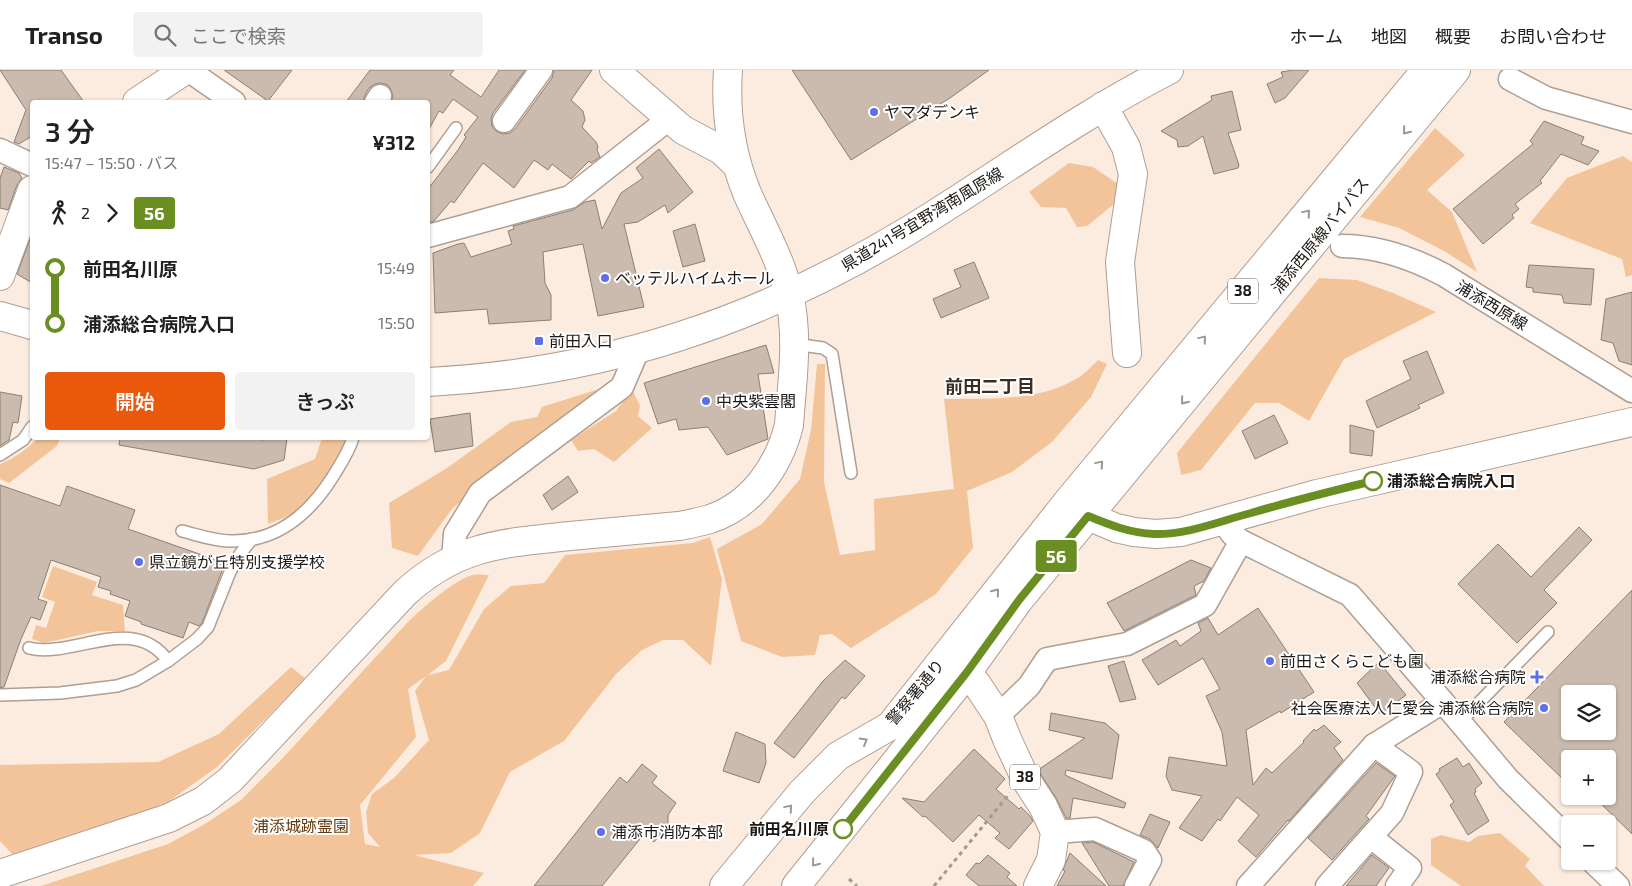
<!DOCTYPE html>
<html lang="ja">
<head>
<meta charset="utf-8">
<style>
	body { margin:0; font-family:"Exo 2","Noto Sans JP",sans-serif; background:#f2f2f2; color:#202124; height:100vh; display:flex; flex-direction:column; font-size:19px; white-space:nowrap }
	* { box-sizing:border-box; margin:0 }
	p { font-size:16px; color:#757577 }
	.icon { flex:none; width:28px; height:28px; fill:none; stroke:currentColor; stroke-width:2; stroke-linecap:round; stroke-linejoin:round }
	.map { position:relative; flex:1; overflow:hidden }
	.side { position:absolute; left:30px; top:30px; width:400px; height:340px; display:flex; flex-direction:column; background:#fff; border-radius:5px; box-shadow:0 1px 4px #0004 }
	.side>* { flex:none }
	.badge { padding:0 10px; border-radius:4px; font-size:18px; line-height:32px }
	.controls { position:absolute; left:1561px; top:615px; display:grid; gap:10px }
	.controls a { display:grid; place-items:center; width:55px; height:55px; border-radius:5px; background:#fff; box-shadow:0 1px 4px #0004; font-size:25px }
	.map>.badge { position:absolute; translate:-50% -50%; box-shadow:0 0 0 2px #fff }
	.legs { display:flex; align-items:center; gap:8px; height:55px; padding:0 15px; font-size:16px }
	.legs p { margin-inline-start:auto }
	.head { display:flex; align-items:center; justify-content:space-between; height:85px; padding:0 15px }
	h1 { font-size:28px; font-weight:600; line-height:38px }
	.button { display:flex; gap:10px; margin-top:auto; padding:10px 15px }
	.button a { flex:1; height:58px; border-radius:5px; background:#ea580c; color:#fff; font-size:20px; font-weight:600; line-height:58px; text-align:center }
	.button a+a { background:#f2f2f2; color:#202124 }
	ul { padding:0 15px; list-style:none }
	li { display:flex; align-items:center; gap:18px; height:55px; font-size:19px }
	li i { display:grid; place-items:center; width:8px; height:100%; margin:0 6px; background:currentColor }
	li i::after { content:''; width:12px; height:12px; margin:-6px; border:4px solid; border-radius:50%; background:#fff }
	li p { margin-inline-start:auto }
	li:first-child i { background:linear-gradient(#0000 50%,currentColor 0) }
	li:last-child i { background:linear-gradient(currentColor 50%,#0000 0) }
	header { display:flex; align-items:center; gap:30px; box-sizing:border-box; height:70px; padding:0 25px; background:#fff; border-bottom:1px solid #e0e0e0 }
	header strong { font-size:24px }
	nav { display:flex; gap:28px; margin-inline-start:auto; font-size:18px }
	.search { width:350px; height:45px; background:#f2f2f2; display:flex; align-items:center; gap:12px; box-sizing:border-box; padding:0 18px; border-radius:5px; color:#757577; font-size:19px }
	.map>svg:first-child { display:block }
	.green { fill:#f3c499; fill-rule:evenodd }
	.building { fill:#cabbae; stroke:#8c7e72; fill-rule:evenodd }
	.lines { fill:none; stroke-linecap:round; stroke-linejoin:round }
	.lane-casing { stroke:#ae9f93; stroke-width:14 }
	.street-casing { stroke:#ae9f93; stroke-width:25 }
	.secondary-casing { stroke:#ae9f93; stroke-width:30 }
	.primary-casing { stroke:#ae9f93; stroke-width:30 }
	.path { stroke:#a4998f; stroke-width:3; stroke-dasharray:4 4; stroke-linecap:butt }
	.lane { stroke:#fff; stroke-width:11 }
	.street { stroke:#fff; stroke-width:22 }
	.secondary { stroke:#fff; stroke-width:28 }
	.primary { stroke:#fff; stroke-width:28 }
	.oneway { stroke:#9a9895 }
	.line-1-casing { stroke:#fff; stroke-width:11 }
	.line-1 { stroke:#6b8e23; stroke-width:8 }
	.poi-dot { fill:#5d70e7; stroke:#fff; stroke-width:2 }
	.stop-1-dot { fill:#fff; stroke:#6b8e23; stroke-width:2.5 }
	.labels { text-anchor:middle; stroke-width:4; stroke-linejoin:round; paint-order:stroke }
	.shield { fill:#fff; stroke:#625e5a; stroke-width:1 }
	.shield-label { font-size:15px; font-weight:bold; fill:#1e1914 }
	.poi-label { font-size:16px; fill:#1e1914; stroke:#fff; text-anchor:start }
	.street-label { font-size:16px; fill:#1e1914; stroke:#fff }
	.stop-label { font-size:16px; font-weight:bold; fill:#1e1914; stroke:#fff; text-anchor:start }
	.park-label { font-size:16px; fill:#653b0d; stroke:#fff }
	.neighbourhood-label { font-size:18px; font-weight:bold; fill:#3a2e24; stroke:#fff }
</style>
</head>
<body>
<header>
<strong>Transo</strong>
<div class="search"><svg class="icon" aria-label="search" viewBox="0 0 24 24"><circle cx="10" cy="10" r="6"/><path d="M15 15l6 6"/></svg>ここで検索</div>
<nav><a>ホーム</a><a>地図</a><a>概要</a><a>お問い合わせ</a></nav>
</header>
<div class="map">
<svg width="1632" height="816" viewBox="0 0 1632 816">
	<rect width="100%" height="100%" fill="#fcecdf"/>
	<g class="green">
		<path d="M1435 58 1465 85 1427 120 1452 142 1477 202 1444 181 1399 158 1360 147Z"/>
		<path d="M1623 86 1632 92V205L1626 207 1622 189 1530 153 1567 108Z"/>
		<path d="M1069 93 1093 97 1121 116 1114 134 1087 156 1077 157 1066 138 1041 137 1029 122Z"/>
		<path d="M1319 208 1357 210 1393 223 1436 242 1344 289 1309 351 1279 333H1255L1201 400 1181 405 1177 383Z"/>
		<path d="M1098 290 1107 294 1091 327 1052 372 1012 402 967 421 973 478 936 524 851 578 832 564 820 565 815 585 782 587 741 571 717 479 762 454 800 409 811 360 817 294H825L824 412 840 485 875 480 874 429 954 419 944 329C987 328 1036 332 1074 310 1083 306 1091 297 1098 290Z"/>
		<path d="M602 318 518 383 452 439 418 486 392 478 389 433 447 398 511 352 537 347 542 337Z"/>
		<path d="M633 321 640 336 638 346 652 358 614 392 594 379 578 381 571 370 616 341 630 322Z"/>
		<path d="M38 368H60L57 376 9 413 0 409V394C15 388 27 379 38 368Z"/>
		<path d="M322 368H345L343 380 329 405 311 429 296 443 268 454 267 409 315 389Z"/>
		<path d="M710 467 722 509 711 596 683 570H663L642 580 616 604 564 671 510 702 480 763 451 783 414 785 484 803 473 816H41L168 774 205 754 241 730 279 692 407 553C421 539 455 509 473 505 478 504 484 505 489 505L446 591 428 605 449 600 484 539 511 516 544 513 565 485 693 473ZM426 606 415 621 429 670 394 708 372 724 366 742 368 763 380 777 365 774 360 735 416 667 408 619Z"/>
		<path d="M53 496 97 512 92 525 123 535 125 561H98L44 573 32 569 36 555 46 558 55 532 42 527Z"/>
		<path d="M291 597 306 609 217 697 168 732 129 747 13 785 0 771V695L158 692 219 664Z"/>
		<path d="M1500 763 1530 789 1525 796 1544 816H1461L1431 795V769L1441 765 1469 772 1478 766Z"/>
	</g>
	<g class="building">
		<path d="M0 0H61L84 32H32V66L19 74 14 72 26 40Z"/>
		<path d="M224 0H292L268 31Z"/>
		<path d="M370 0H454L450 5 481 27 499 0H525L493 43 491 49 492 56 496 61 503 64 510 63 515 59 552 8 554 0H592L571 30 583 41 585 50 582 57 596 72 598 77 597 80 600 87 591 93 589 91 571 109 552 94 548 100 534 90 514 118 483 93 454 133 451 131 434 151 428 153V119L458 80 466 67 464 65 478 47 453 29 443 43 439 41 428 61V32H391L393 26 391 20 388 15 381 13 375 14 369 18 365 25 363 32H346Z"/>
		<path d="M792 0H989L950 28 851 90Z"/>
		<path d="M1294 0H1309L1285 28 1275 33 1267 14 1283 7 1281 2Z"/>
		<path d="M1232 21 1241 60 1228 63 1239 95 1238 98 1214 104 1203 66 1188 76 1178 77 1177 70 1161 61 1212 30 1211 26Z"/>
		<path d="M1544 51 1584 67 1581 74 1599 81 1588 95 1561 84 1540 111 1542 113 1515 134 1519 139 1512 145 1514 148 1483 174 1453 139 1533 74 1530 71Z"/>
		<path d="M659 79 693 122 668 143 665 135 638 152 624 154 644 237 598 246 583 174 543 182 545 213 551 225V250L489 254 487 239 435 243 433 183 458 174 464 173 471 187 512 174 508 161 514 159 513 156 573 140 585 132 595 130 602 159 621 123 643 108 636 98Z"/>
		<path d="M4 97 19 103 22 108 17 115 8 140 0 138V108Z"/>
		<path d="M695 154 705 191 683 197 673 161Z"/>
		<path d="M31 166 32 167V213L17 204Z"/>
		<path d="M974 192 989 228 941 248 933 229 961 217 954 200Z"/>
		<path d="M1529 195 1594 199 1591 235 1564 233 1562 225 1533 222V218L1526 217Z"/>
		<path d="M1632 222V295L1619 291 1613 273 1601 270 1606 229Z"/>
		<path d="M766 275 774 303 758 304 768 369 727 385 708 357 679 360 676 349 658 354 644 313Z"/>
		<path d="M1427 281 1444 323 1418 335 1420 338 1377 358 1366 331 1411 309 1403 291Z"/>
		<path d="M0 322 22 326 18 353 13 352 9 370 0 376Z"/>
		<path d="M470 343 473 376 435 382 430 349Z"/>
		<path d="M1274 345 1288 373 1255 389 1242 361Z"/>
		<path d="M1350 355 1374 361 1372 386 1350 383Z"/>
		<path d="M120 368H248L263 370 264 368H287L284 390 254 399 119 375Z"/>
		<path d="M568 406 578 422 552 440 543 425Z"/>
		<path d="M0 415 60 436 67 416 135 440 128 459 225 493 202 553 199 556 189 552 183 568 141 554V552L125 546 130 531 110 524 111 521 98 517 101 507 51 490 38 529 47 532 40 550 31 547 21 569 4 617 0 618Z"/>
		<path d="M1579 457 1592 470 1544 520 1557 533 1517 573 1458 514 1498 474 1531 507Z"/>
		<path d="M1191 490 1211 498 1204 511 1194 516 1196 525 1124 561 1107 533Z"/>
		<path d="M1632 520V764L1593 726H1608V689H1570V716L1504 652ZM1570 624H1608V661H1570Z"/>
		<path d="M1258 538 1314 622 1281 643 1280 641 1246 660 1253 715 1266 698 1272 703 1304 672 1303 671 1314 659 1316 661 1324 655 1341 672 1334 678 1343 690 1289 751 1288 750 1256 787 1238 771 1259 745 1237 727 1220 751 1218 749 1202 771 1179 758 1202 726 1172 720 1166 706 1169 687 1227 696 1222 662 1206 626 1220 619 1203 588 1158 615 1142 590 1176 570 1180 576 1201 561 1198 553 1208 548 1218 565Z"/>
		<path d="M845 590 865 606 845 629 842 627 794 688 774 673 823 611Z"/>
		<path d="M1124 591 1136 629 1120 632 1108 596Z"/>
		<path d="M1379 592 1406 625 1380 644 1357 613Z"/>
		<path d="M1051 643 1105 653 1119 665 1112 709 1066 700 1065 705 1126 733 1124 738 1073 728 1070 748H1066L1056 728 1038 700 1085 668 1049 660Z"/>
		<path d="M736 662 765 674 766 693 759 713 723 701Z"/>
		<path d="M974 679 1005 709 996 719 1019 739 1021 737 1030 746 1033 751 1009 779 995 768 1000 763 979 745 953 772 925 746 923 747 902 728 924 732Z"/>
		<path d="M1457 688 1463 697 1469 693 1482 713 1475 719 1476 722 1474 723 1489 751 1468 765 1450 735 1454 732 1436 704 1440 701 1439 699Z"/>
		<path d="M1376 693 1395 706 1366 746 1369 749 1332 790 1308 768Z"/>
		<path d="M642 694 657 706 652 713 676 733 668 745V755L654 772 644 764 602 816H534L620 707 627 713Z"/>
		<path d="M1150 744 1170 752 1158 778 1150 769 1140 765Z"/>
		<path d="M1093 772 1134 792 1123 816H1109L1082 773Z"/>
		<path d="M1070 783 1106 816H1057L1065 801 1063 800Z"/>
		<path d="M988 785 1010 803 1007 807 1017 816H979L966 805 976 793 979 794Z"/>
		<path d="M1372 785 1389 798 1376 816H1346Z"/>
	</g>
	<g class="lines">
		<defs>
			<g id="lane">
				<path d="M428 97 456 58"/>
				<path d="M794 274 823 278 832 284 851 403"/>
				<path d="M0 385 23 370 32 357"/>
				<path d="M182 461C198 465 214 471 231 471 277 472 309 444 332 408 341 393 348 384 353 368"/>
				<path d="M29 578C73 589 133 542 168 591"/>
				<path d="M0 625 60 623 117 616 136 610 168 591 197 569 208 557 230 502 240 484 252 469"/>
				<path d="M1459 653 1548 562"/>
			</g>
			<g id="street">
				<path d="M188 0 234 32"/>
				<path d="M1510 9 1546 28 1632 52"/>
				<path d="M376 32 380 26"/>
				<path d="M504 51 541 0"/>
				<path d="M0 80 32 95"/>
				<path d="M428 166 570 127 670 48"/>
				<path d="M1342 176C1379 176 1412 188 1444 205L1632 321"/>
				<path d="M1223 451 1232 464 1241 471 1350 525 1443 632 1508 709 1570 770"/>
				<path d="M453 489 455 464 480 423 622 317 638 280"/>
				<path d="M998 646 1029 616 1047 589 1127 574 1205 535 1241 471"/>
				<path d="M1055 762 1095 759 1144 781 1150 790 1136 816"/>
				<path d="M1371 767 1410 798 1397 816"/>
				<path d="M1592 791 1618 816"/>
				<path d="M1248 816 1374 675 1443 632"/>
				<path d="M1327 816 1392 743 1411 702 1374 675"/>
			</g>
			<g id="secondary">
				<path d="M614 0 683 60 721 80 737 95"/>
				<path d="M137 32 185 0"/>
				<path d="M1103 36 1126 77 1133 104 1120 192 1127 283"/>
				<path d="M0 206 32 120"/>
				<path d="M0 246 32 255"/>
				<path d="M428 312C604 303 760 251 911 159 997 106 1079 46 1169 0"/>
				<path d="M0 804 169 748 203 731 230 710 405 523C457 475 503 473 570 466 606 463 643 459 679 456 689 454 700 452 710 449 752 435 779 396 789 355 792 313 799 266 789 225 781 189 762 157 747 123 731 84 725 43 728 0"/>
			</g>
			<g id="primary">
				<path d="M1074 435 1088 446 1116 458 1134 462 1156 464 1181 462 1317 424 1632 352"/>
				<path d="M967 603 976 613 998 646 1007 669 1026 710 1043 736 1055 762 1051 790 1038 816"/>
				<path d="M724 816 802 722 838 686 890 656 1068 431 1426 0"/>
				<path d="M796 816 967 603 1019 530 1456 0"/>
			</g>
		</defs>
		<use href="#lane" class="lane-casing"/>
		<use href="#street" class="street-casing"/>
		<use href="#secondary" class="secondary-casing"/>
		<use href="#primary" class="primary-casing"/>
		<g class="path">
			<path d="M849 809 857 816"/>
			<path d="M934 816 1010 723"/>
		</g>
		<use href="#lane" class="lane"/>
		<use href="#street" class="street"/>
		<use href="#secondary" class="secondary"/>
		<use href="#primary" class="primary"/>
	</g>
	<defs><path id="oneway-chevron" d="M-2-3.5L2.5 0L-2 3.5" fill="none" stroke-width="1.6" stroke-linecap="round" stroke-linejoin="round" transform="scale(1.25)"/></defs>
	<g class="oneway">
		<use href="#oneway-chevron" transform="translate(1406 61) rotate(129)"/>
		<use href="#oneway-chevron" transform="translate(1307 143) rotate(-50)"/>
		<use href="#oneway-chevron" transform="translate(1203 269) rotate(-50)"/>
		<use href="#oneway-chevron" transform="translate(1184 331) rotate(129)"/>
		<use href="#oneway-chevron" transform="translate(1100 394) rotate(-50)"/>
		<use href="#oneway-chevron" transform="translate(996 522) rotate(-51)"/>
		<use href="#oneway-chevron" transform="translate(864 671) rotate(-30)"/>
		<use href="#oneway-chevron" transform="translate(789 738) rotate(-50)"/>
		<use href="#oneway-chevron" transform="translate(815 793) rotate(129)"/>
	</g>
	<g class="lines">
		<defs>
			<path id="line-1" d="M843 759 967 602 1019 530 1088 446C1110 455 1130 463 1154 464 1187 465 1220 451 1251 443 1292 431 1332 421 1373 411"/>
		</defs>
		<use href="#line-1" class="line-1-casing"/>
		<use href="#line-1" class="line-1"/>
	</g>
	<g class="poi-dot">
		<circle cx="874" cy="42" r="5"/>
		<circle cx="605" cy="208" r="5"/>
		<rect x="534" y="266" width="10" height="10" rx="2.5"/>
		<circle cx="706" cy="331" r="5"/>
		<circle cx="139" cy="492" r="5"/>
		<circle cx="1270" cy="591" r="5"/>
		<path d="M1534.5 599.5h5v5h5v5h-5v5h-5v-5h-5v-5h5z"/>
		<circle cx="1544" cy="638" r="5"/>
		<circle cx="601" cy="762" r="5"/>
	</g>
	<g class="stop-1-dot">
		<circle cx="1373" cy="411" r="9"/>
		<circle cx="843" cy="759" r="9"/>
	</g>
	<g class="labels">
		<g class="shield">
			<rect x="1228" y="208.5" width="30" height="25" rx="4"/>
			<rect x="1010" y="694.5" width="30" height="25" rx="4"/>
		</g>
		<g class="shield-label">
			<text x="1243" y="226">38</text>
			<text x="1025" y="712">38</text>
		</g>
		<g class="poi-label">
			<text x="884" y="48">ヤマダデンキ</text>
			<text x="615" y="214">ベッテルハイムホール</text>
			<text x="549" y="277">前田入口</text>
			<text x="716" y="337">中央紫雲閣</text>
			<text x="149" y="498">県立鏡が丘特別支援学校</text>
			<text x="1280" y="597">前田さくらこども園</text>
			<text x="1526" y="613" text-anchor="end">浦添総合病院</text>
			<text x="1534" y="644" text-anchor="end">社会医療法人仁愛会 浦添総合病院</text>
			<text x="611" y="768">浦添市消防本部</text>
		</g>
		<g class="street-label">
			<text transform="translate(922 149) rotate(-31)" y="6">県道241号宜野湾南風原線</text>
			<text transform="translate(1320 165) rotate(-51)" y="6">浦添西原線バイパス</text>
			<text transform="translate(1492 235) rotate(31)" y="6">浦添西原線</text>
			<text transform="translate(915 622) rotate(-50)" y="6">警察署通り</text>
		</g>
		<g class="stop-label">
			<text x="1387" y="417">浦添総合病院入口</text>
			<text x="829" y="765" text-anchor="end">前田名川原</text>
		</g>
		<g class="park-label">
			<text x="301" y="762">浦添城跡霊園</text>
		</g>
		<g class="neighbourhood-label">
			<text x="990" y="323">前田二丁目</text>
		</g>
	</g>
</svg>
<div class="controls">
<a><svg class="icon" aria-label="layers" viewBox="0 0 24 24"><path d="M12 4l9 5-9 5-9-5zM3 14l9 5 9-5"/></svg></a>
<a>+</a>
<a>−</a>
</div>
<b class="badge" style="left:1056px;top:486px;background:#6b8e23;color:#fff">56</b>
<section class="side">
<div class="head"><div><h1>3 分</h1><p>15:47 – 15:50 · バス</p></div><b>¥312</b></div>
<div class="legs"><svg class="icon" aria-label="walk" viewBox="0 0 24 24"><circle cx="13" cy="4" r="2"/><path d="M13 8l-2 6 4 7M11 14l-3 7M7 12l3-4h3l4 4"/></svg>2<svg class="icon" aria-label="forward" viewBox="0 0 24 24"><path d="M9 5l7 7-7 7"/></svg><b class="badge" style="background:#6b8e23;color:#fff">56</b></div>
<ul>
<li><i style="color:#6b8e23"></i><b>前田名川原</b><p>15:49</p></li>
<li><i style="color:#6b8e23"></i><b>浦添総合病院入口</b><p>15:50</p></li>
</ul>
<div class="button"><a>開始</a><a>きっぷ</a></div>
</section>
</div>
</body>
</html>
